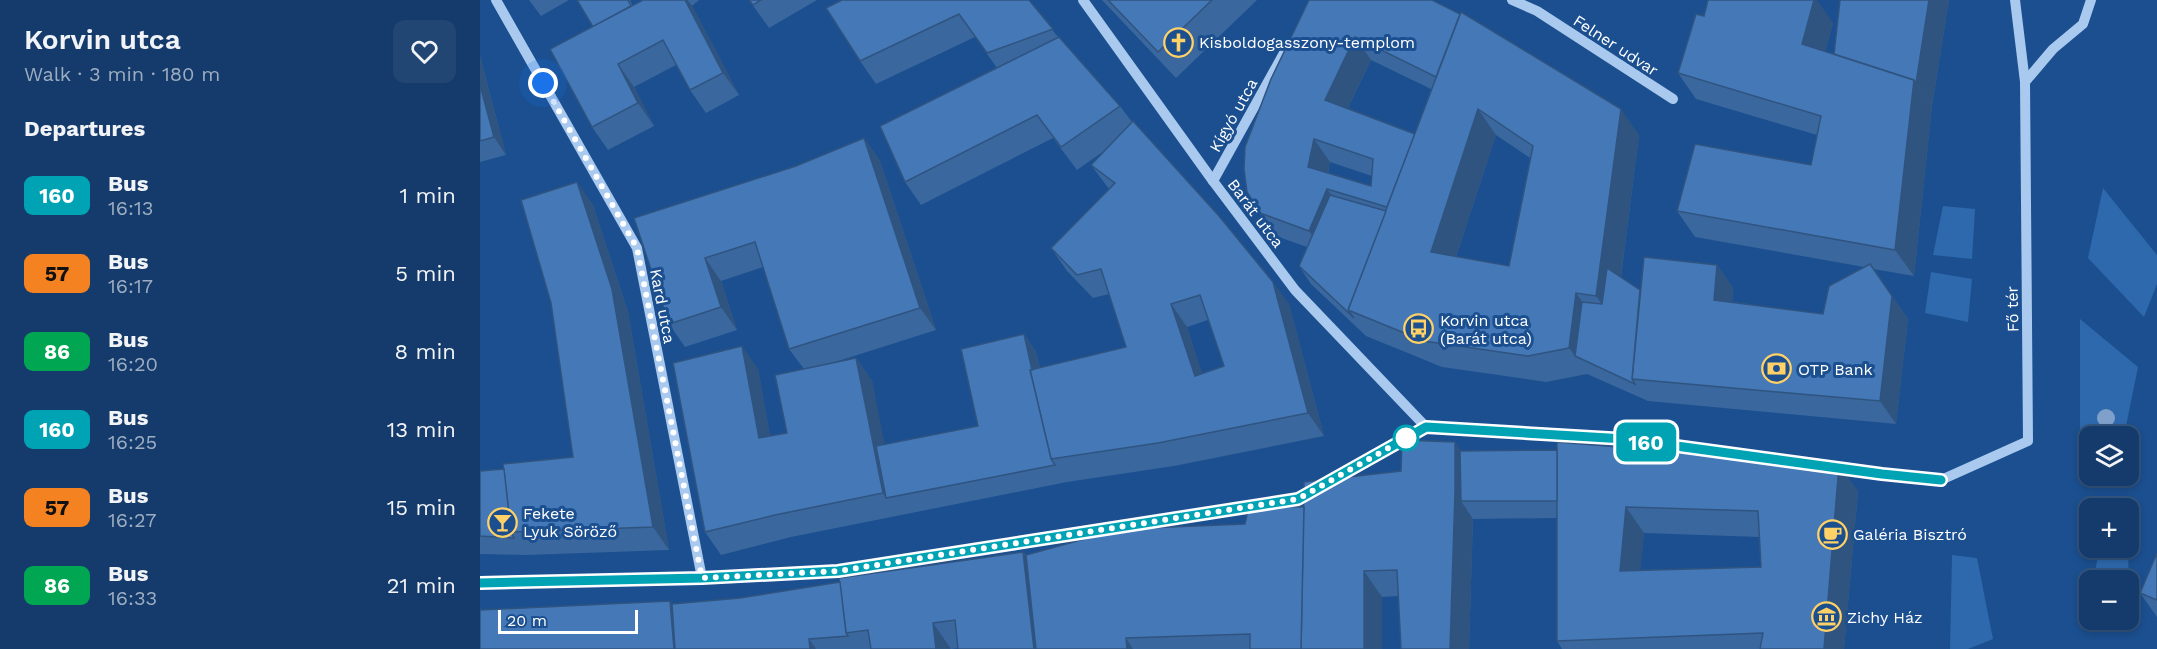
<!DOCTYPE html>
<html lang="en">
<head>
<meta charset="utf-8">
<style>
	body { margin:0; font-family:"Work Sans",sans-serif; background:#214673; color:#f1f3f6; height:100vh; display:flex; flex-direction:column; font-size:22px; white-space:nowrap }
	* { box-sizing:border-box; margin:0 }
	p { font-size:20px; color:#9dadc1 }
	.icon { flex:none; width:33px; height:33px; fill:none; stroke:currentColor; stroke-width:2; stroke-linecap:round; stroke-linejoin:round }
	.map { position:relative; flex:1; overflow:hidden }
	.side { display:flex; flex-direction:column; background:#143b6b; width:480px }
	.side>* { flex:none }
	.badge { padding:0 12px; border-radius:9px; font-size:21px; line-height:39px }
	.controls { position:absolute; left:1599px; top:426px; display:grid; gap:12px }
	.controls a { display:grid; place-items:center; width:60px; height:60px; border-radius:12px; background:#143b6b; box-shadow:0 3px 9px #0003,0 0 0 2px #33557e; font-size:30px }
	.scale { position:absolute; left:18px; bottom:15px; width:140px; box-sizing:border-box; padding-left:6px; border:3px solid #fff; border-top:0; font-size:16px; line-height:21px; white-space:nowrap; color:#fff; -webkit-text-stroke:4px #1b4f8f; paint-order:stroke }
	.you { position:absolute; width:30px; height:30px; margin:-15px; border:4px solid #fff; border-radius:50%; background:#1a73e8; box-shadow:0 0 0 9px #1a73e833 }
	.map>.badge { position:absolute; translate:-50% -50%; box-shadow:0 0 0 3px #fff }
	h2 { padding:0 24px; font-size:22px; line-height:54px }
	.round { display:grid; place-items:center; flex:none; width:63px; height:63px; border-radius:12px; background:#214673 }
	.headline { display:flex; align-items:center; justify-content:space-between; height:102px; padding:0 24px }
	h1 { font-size:28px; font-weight:600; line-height:45px }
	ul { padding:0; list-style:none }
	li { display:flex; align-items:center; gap:18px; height:78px; padding:0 24px }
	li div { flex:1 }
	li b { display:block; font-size:22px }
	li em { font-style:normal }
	li .badge { min-width:66px; font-weight:700; text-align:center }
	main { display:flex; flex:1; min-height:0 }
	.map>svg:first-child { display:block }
	.green { fill:#2e69ad }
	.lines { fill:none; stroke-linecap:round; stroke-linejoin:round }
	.minor { stroke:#a9c9ee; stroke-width:10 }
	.tree { fill:#7ea0ca }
	.wall { fill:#3a679d; fill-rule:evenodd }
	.shaded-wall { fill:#305480 }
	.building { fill:#4478b7; stroke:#305480; stroke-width:1.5; fill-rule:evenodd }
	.line-casing { stroke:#fff; stroke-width:14 }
	.line { stroke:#00a3b4; stroke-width:9 }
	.walk { stroke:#fff; stroke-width:6; stroke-dasharray:0 10.8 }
	.stop-dot { fill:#fff; stroke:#00a3b4; stroke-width:3 }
	.labels { text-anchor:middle; stroke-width:6; stroke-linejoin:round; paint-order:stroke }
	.poi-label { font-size:16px; fill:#fff; stroke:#1b4f8f; text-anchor:start }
	.street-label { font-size:16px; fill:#fff; stroke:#1b4f8f }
</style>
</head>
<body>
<main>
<section class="side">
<div class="headline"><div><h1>Korvin utca</h1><p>Walk · 3 min · 180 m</p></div><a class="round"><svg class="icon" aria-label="heart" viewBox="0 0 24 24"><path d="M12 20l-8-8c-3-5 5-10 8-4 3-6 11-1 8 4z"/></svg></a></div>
<h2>Departures</h2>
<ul>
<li><span class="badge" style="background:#00a3b4;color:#fff">160</span><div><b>Bus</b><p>16:13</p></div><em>1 min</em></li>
<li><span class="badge" style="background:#f58220;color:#111">57</span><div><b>Bus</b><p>16:17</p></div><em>5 min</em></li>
<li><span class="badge" style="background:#00a651;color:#fff">86</span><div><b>Bus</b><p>16:20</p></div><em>8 min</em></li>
<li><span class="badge" style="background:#00a3b4;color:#fff">160</span><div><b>Bus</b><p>16:25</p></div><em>13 min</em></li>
<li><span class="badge" style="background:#f58220;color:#111">57</span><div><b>Bus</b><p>16:27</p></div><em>15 min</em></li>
<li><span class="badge" style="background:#00a651;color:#fff">86</span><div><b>Bus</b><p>16:33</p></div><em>21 min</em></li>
</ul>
</section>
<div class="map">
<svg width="1677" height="649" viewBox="0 0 1677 649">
	<rect width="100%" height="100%" fill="#1b4f8f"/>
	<g class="green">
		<path d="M1623 188 1677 255V284L1664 317 1608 258Z"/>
		<path d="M1463 206 1495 209 1492 259 1453 255Z"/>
		<path d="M1451 272 1492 279 1488 322 1445 313Z"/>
		<path d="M1600 319 1658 367 1644 436H1613L1600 431Z"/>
		<path d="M1620 548H1648L1649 592 1648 580H1613Z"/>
		<path d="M1472 555 1497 558 1513 639 1488 649H1470Z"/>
	</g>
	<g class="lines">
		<g class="minor">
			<path d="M16 0 157 248 222 578"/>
			<path d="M603 0 733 181 815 290 946 427"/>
			<path d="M1032 0 1057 11 1193 99"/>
			<path d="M1545 82 1573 49 1603 24 1611 0"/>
			<path d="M733 181 804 53"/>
			<path d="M1347 467 1461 480 1548 441 1545 82 1535 0"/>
			<path d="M0 583 222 578 358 571 818 499 946 427 1145 439 1311 462"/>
		</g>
	</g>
	<circle class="tree" cx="1626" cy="418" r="9"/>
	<g class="wall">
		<path d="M49 0H89L61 16Z"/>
		<path d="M97 0H150L153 6H212L259 95 226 113 210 90 196 65 154 87 174 126 128 150 112 127 113 27Z"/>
		<path d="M207 0H219L212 6Z"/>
		<path d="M269 0H337L289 28Z"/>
		<path d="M362 0H549L578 37 640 106 652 122 809 304 844 436 694 466 587 482 311 537 241 555 225 532 278 369 290 436 307 433 324 369 309 349 283 267 241 281 257 330 205 347 189 324 154 218 316 166 384 138 400 161 456 330 352 363 376 358 392 381 404 445 498 426 544 334 556 352 560 368 646 347 629 294 613 298 587 271 571 248 629 189 611 165 624 151 597 170 573 138 441 205 425 182 517 68 495 37 396 84 380 61ZM728 320 744 366 722 374 707 327Z"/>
		<path d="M622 0H777L696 78Z"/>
		<path d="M829 0 1159 135 1141 277 1160 290 1237 265 1253 288 1252 302 1343 314 1384 267 1215 237 1197 211 1331 165 1337 135 1216 99 1198 73 1224 16 1353 23 1345 52 1354 54 1360 0H1469L1452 106 1434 276 1393 269 1428 319 1416 424 1168 401 1107 374 1066 382 962 367 886 336 831 284 819 266 827 247 796 236 780 213ZM891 60 951 89 935 134 868 108ZM1016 135 1050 158 1029 266 976 257ZM850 162 892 176 891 186 848 173Z"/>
		<path d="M0 56 26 155 0 162Z"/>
		<path d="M113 205 148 312 189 550 47 555 0 554V471L24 469 93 457Z"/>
		<path d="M975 442 980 451 1378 491 1364 649H1082L1077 641V518L993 519 989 649H921L918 596 902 597V649H478V648L471 649H0L192 604 260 598 543 552 546 555 765 524 824 507 921 471ZM1164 533 1279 537 1281 567 1160 570Z"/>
		<path d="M1677 553V617L1660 593Z"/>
	</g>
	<g class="shaded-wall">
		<path d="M205 0H207L212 6 259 95 243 73Z"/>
		<path d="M1334 0H1337L1353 23 1340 70 1322 44Z"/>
		<path d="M1449 0H1469L1452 106 1436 83Z"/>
		<path d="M875 37 891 60 861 122 845 100Z"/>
		<path d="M0 56 26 155 14 137 0 85Z"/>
		<path d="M138 64 154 87 174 126 158 103Z"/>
		<path d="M1434 80 1452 106 1434 276 1415 250Z"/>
		<path d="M998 109 1016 135 969 278 951 252Z"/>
		<path d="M1141 109 1159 135 1135 322 1116 296Z"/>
		<path d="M384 138 400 161 456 330 440 308Z"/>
		<path d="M834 139 850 162 844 190 828 167Z"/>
		<path d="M97 182 113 205 148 312 189 550 173 527Z"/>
		<path d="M847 189 863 212 845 254 829 231Z"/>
		<path d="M225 258 241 281 257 330 241 307Z"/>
		<path d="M1390 264 1428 319 1416 424 1400 401Z"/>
		<path d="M1237 265 1253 288 1250 323 1234 300Z"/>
		<path d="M793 282 809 304 844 436 828 413Z"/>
		<path d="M1096 293 1114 319 1095 356 1089 348Z"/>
		<path d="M691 304 707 327 731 399 715 376Z"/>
		<path d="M544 334 556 352 581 458 573 459Z"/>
		<path d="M262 346 278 369 295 461 279 438Z"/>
		<path d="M376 358 392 381 415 496 406 498 403 493Z"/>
		<path d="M975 442 993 468 981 501 993 519 989 649H970Z"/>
		<path d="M1359 465 1378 491 1364 649H1344Z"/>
		<path d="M1146 507 1164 533 1158 597 1140 571Z"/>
		<path d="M543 552 562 578 570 649H554Z"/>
		<path d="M884 571 902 597V649H884Z"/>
		<path d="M190 601 208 627 210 649H194Z"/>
		<path d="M453 623 471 649H456Z"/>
		<path d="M646 638 653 649H647Z"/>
		<path d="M329 639 336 649H330Z"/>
	</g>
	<g class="building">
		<path d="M97 0H148L151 6 113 27Z"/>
		<path d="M163 0H205L243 73 210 90 183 40 138 64 158 103 112 127 70 49Z"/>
		<path d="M269 0H281L273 5Z"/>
		<path d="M362 0H549L573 29 507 53 479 14 380 61 346 8Z"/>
		<path d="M628 0H732L678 52Z"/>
		<path d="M829 0H952L980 14 956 77 875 37 845 100 935 134 907 207 847 189 829 231 780 213 767 192 764 169 765 147 791 79ZM834 139 893 159 891 186 828 167Z"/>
		<path d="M1228 0H1334L1322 44 1434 80 1415 250 1197 211 1215 144 1331 165 1341 116 1198 73 1216 14 1224 16Z"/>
		<path d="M1360 0H1449L1436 83 1434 80 1354 54Z"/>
		<path d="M981 12 1141 109 1116 296 1096 293 1089 348 1048 356 944 341 868 310ZM998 109 1053 146 1029 266 951 252Z"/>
		<path d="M579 37 640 106 581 147 557 115 425 182 400 126Z"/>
		<path d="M0 85 14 137 0 141Z"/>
		<path d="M653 121 739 216 793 282 828 413 678 443 571 459 550 370 646 347 621 269 597 275 571 248 635 183 611 165ZM720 295 744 366 715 376 691 304Z"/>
		<path d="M384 138 440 308 309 349 275 242 225 258 241 307 189 324 154 218 316 166Z"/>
		<path d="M97 182 132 289 173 527 31 532 23 464 93 457 71 303 41 200Z"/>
		<path d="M850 195 906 211 868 310 874 318 819 266Z"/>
		<path d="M1164 257 1237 265 1234 300 1343 314 1349 286 1390 264 1412 296 1400 401 1152 379Z"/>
		<path d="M1127 268 1160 290 1152 379 1155 384 1095 356 1102 302 1122 304Z"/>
		<path d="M544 334 552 370H550L571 459 575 465 406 498 396 446 498 426 481 349Z"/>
		<path d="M262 346 279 438 307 433 295 375 376 358 403 493 295 515 225 532 193 363Z"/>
		<path d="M922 440 975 442V493L970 649H921L917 570 884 571V649H821L824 482 921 471Z"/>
		<path d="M1077 442 1359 465 1344 649H1280L1283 633 1077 641ZM1146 507 1278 511 1281 567 1140 571Z"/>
		<path d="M1077 450V501H981L980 451Z"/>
		<path d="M24 469 31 532 34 538 0 536V471Z"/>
		<path d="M769 505 824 507 821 649H770V634L646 638 647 649H556L546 555 641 529 765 524Z"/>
		<path d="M543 552 554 649H478L475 620 453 623 456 649H391L388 630 366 633 359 578Z"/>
		<path d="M1677 553V600L1660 593Z"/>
		<path d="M360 582 366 633 368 636 329 639 330 649H195L192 604 260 598Z"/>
		<path d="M190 601 194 649H0V610Z"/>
	</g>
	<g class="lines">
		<defs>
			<path id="line" d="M0 583 222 578 358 571 818 499 946 427 1145 439 1402 474 1461 480"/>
		</defs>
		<use href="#line" class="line-casing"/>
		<use href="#line" class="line"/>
		<path class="walk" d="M63 83 157 248 222 578 358 571 818 499 928 437 926 438"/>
	</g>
	<defs>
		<symbol id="church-ring" viewBox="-11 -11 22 22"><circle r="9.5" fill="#1b4f8f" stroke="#ffd166" stroke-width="1.5"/><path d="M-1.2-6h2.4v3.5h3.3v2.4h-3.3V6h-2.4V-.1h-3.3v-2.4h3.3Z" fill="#ffd166"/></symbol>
		<symbol id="bus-ring" viewBox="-11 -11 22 22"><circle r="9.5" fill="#1b4f8f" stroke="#ffd166" stroke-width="1.5"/><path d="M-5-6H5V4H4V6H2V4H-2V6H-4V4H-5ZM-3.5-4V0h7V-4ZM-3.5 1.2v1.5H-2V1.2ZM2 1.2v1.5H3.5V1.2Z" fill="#ffd166"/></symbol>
		<symbol id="bank-ring" viewBox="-11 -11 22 22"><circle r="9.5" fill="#1b4f8f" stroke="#ffd166" stroke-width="1.5"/><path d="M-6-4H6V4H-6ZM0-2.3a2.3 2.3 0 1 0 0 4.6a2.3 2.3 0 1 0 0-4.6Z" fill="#ffd166"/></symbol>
		<symbol id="bar-ring" viewBox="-11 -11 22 22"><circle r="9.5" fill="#1b4f8f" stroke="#ffd166" stroke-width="1.5"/><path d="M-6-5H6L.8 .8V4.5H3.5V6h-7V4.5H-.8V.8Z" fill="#ffd166"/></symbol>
		<symbol id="cafe-ring" viewBox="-11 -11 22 22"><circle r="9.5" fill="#1b4f8f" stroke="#ffd166" stroke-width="1.5"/><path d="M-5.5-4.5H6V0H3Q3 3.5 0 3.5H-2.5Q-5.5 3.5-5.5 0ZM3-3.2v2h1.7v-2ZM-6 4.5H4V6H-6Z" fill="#ffd166"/></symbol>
		<symbol id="museum-ring" viewBox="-11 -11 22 22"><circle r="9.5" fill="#1b4f8f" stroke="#ffd166" stroke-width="1.5"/><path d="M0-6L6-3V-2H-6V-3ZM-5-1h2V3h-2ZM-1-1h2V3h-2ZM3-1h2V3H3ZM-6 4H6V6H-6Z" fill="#ffd166"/></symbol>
	</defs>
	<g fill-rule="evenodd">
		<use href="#church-ring" x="682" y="26" width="33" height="33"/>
		<use href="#bus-ring" x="922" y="312" width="33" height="33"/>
		<use href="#bank-ring" x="1280" y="352" width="33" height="33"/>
		<use href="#bar-ring" x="6" y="506" width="33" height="33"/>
		<use href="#cafe-ring" x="1336" y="518" width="33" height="33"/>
		<use href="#museum-ring" x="1330" y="600" width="33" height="33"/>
	</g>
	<circle class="stop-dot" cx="926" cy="438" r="12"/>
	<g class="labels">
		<g class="poi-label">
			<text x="719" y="48">Kisboldogasszony-templom</text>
			<text x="960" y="326">Korvin utca<tspan x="960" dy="18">(Barát utca)</tspan></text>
			<text x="1318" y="375">OTP Bank</text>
			<text x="43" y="519">Fekete<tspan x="43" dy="18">Lyuk Söröző</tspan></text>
			<text x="1373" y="540">Galéria Bisztró</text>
			<text x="1367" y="623">Zichy Ház</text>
		</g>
		<g class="street-label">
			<text transform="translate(1136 45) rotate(33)" y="6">Felner udvar</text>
			<text transform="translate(753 115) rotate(-61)" y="6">Kígyó utca</text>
			<text transform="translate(776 213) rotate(53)" y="6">Barát utca</text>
			<text transform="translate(183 306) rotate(79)" y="6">Kard utca</text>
			<text transform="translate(1532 309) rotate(-91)" y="6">Fő tér</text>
		</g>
	</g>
</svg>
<div class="controls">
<a><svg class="icon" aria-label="layers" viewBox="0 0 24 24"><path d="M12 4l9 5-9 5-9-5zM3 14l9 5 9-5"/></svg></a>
<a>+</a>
<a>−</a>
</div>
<div class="scale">20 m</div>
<div class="you" style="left:63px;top:83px"></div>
<b class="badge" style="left:1166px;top:442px;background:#00a3b4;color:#fff">160</b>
</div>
</main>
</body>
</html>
